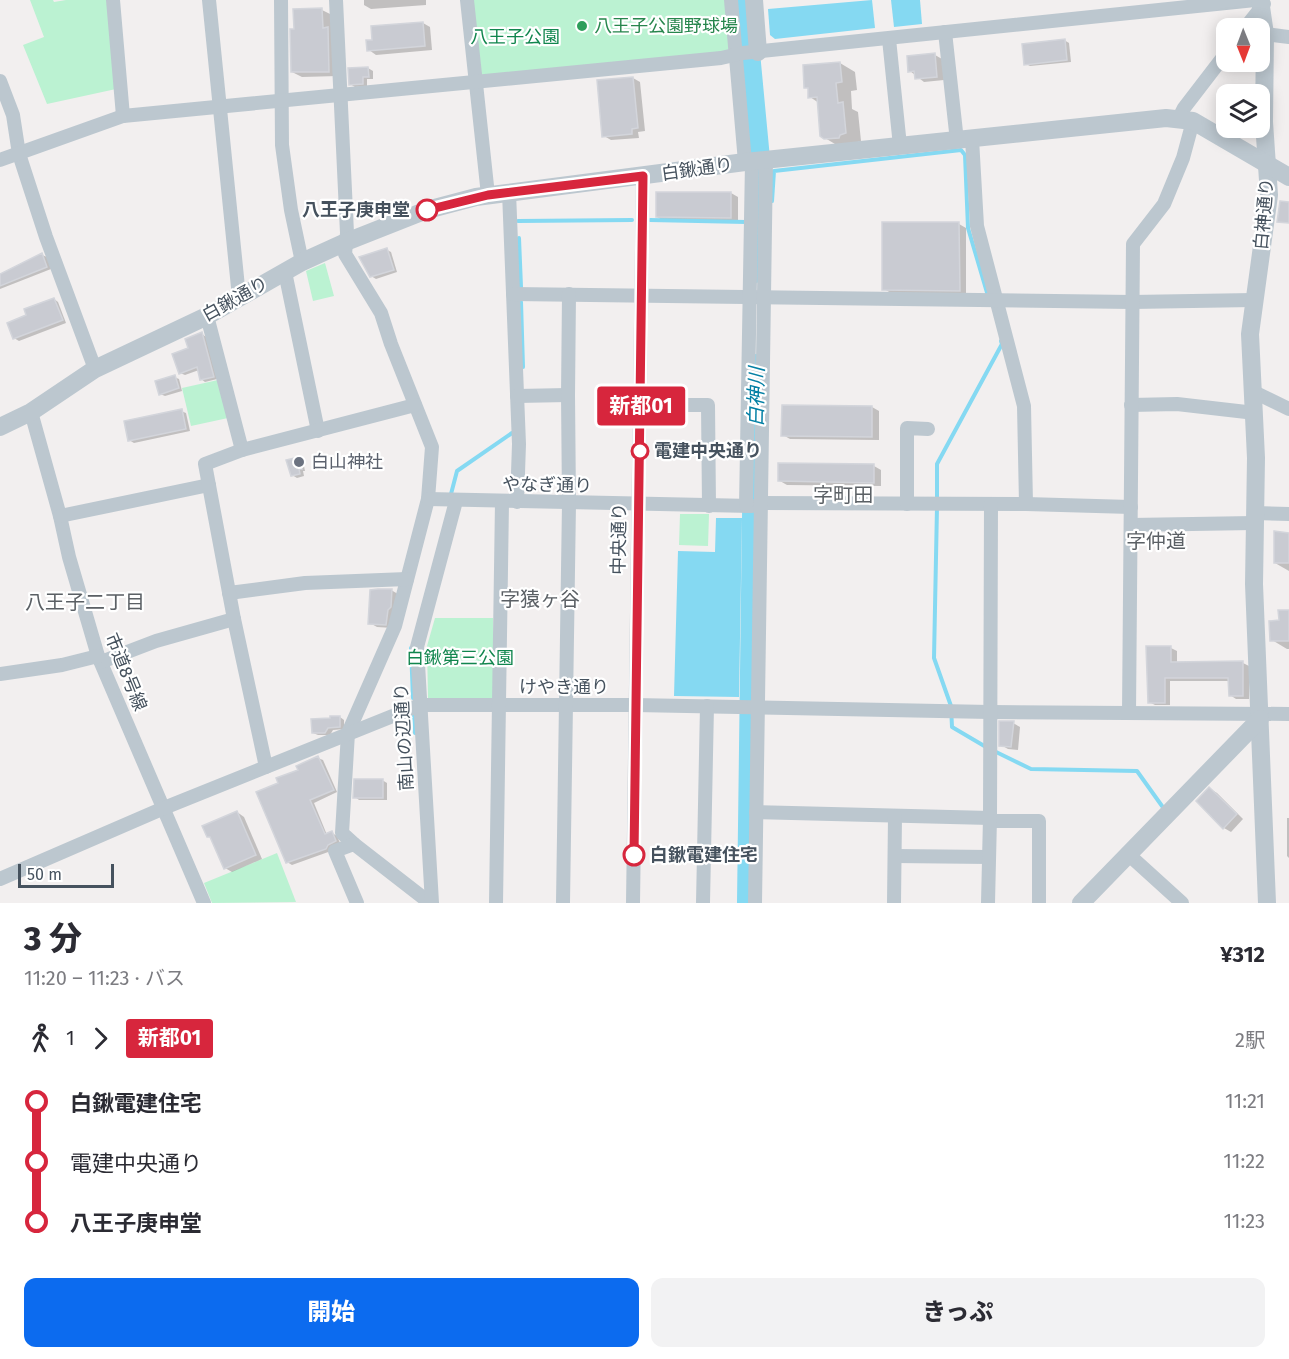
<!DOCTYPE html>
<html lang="ja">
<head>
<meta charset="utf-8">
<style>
	body { margin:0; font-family:"Fira Sans","Noto Sans JP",sans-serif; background:#f2f2f3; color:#2b2b33; height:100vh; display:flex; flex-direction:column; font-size:22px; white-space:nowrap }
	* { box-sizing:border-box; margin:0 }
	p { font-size:20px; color:#7c7c81 }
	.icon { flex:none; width:33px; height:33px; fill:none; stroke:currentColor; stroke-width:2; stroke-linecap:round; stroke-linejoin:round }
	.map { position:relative; height:903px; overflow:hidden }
	.panel { display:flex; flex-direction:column; background:#fff; flex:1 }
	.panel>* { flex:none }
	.badge { padding:0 12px; border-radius:4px; font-size:21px; line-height:39px }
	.needle { width:39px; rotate:179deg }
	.fabs { position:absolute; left:1216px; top:18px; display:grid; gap:12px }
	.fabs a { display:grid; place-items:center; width:54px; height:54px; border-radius:12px; background:#fff; box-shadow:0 3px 15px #0003; font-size:30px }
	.scale { position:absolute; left:18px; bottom:15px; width:96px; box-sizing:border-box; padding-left:6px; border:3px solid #46525e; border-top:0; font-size:16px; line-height:21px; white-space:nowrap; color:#46525e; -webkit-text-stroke:4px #fff; paint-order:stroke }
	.map>.badge { position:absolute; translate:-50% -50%; box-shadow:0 0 0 3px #fff }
	.legs { display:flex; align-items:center; gap:9px; height:66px; padding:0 24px; font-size:20px }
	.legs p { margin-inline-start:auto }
	.headline { display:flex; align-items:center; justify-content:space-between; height:102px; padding:0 24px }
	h1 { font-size:33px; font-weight:800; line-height:45px }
	.button { display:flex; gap:12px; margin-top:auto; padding:12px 24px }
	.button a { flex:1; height:69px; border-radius:12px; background:#0c6bef; color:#fff; font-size:24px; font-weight:800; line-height:69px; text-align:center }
	.button a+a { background:#f2f2f3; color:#2b2b33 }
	ul { padding:0 24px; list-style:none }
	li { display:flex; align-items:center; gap:21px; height:60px; font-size:22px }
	li i { display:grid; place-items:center; width:9px; height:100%; margin:0 8px; background:currentColor }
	li i::after { content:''; width:15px; height:15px; margin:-8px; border:4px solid; border-radius:50%; background:#fff }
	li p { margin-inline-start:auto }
	li:first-child i { background:linear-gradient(#0000 50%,currentColor 0) }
	li:last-child i { background:linear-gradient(currentColor 50%,#0000 0) }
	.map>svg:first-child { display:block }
	.green { fill:#bbf2d2 }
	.water { fill:#85d9f2 }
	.shadow { fill:#0003 }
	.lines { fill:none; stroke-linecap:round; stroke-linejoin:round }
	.stream { stroke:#85d9f2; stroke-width:4 }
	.river { stroke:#85d9f2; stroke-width:22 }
	.building { fill:#c9cbd2; stroke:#d3d5db; stroke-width:1.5 }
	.minor { stroke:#bcc7cf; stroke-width:14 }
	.tertiary { stroke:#bcc7cf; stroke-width:18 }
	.line-1-casing { stroke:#fff; stroke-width:14 }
	.line-1 { stroke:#d7263d; stroke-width:9 }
	.leisure-dot { fill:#2e9e5b; stroke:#fff; stroke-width:2 }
	.stop-1-dot { fill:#fff; stroke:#d7263d; stroke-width:3 }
	.worship-dot { fill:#6b7280; stroke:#fff; stroke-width:2 }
	.labels { text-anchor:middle; stroke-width:4.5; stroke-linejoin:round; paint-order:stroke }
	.leisure-label { font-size:18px; fill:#27864d; stroke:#fff; text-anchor:start }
	.park-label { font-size:18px; fill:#11864e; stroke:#fff }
	.street-label { font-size:18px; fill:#46525e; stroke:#fff }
	.stop-label { font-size:18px; font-weight:bold; fill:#46525e; stroke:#fff; text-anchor:start }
	.worship-label { font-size:18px; fill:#5b616d; stroke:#fff; text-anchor:start }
	.water-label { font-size:20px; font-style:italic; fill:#0480a5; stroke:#fff }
	.neighbourhood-label { font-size:20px; fill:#5b6065; stroke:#fff }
</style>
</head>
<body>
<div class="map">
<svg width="1289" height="903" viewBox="0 0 1289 903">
	<rect width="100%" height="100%" fill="#f2efef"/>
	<g class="green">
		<path d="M30 0H53L54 2 66 0H107L116 89 47 104 23 45 44 37Z"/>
		<path d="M472 0H725L729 49 723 55 480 75Z"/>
		<path d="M325 263 334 296 313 301 306 271Z"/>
		<path d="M218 380 228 418 191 426 182 388Z"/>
		<path d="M680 514H709L708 546 679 545Z"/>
		<path d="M435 618H493L494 698H428L427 646Z"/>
		<path d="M277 853 296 902 212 903 204 883Z"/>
	</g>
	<g class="water">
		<path d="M872 0 875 28 775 39 770 35 768 9Z"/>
		<path d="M891 0H920L922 24 894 27Z"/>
		<path d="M716 518H742L739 697 674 696 678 551 715 552Z"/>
	</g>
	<g class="shadow">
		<path d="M364 0H426V5L371 9 364 5Z"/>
		<path d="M322 10 332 15 338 76 302 77 292 72Z"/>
		<path d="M423 23 430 27 432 50 376 55 369 50Z"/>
		<path d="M1064 40 1069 43 1071 62 1030 66 1026 64Z"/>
		<path d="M935 55 942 59 944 80 924 82 910 71Z"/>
		<path d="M840 63 855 72 857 90 851 91 852 109 858 112 861 141 840 147 825 138 819 103 810 97 809 89 806 87Z"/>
		<path d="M368 68 373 71V79H367V86L355 87 350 84Z"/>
		<path d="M633 78 640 82 645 131 638 132 639 138 611 140 604 136Z"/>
		<path d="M731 193 738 197V221H664L657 217Z"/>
		<path d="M959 224 966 228V294L891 293 884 289Z"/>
		<path d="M387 250 391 252 397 272 376 279 371 276Z"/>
		<path d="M42 255 47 257 51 269 0 289V276Z"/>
		<path d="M54 299 58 302 66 323 19 341 14 338 28 316Z"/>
		<path d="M202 334 206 337 217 379 205 382 201 379 199 370 185 375 180 373 190 349Z"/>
		<path d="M174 377 179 379 182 391 165 396 160 394Z"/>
		<path d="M872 407 879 411V440L790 439 783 435Z"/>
		<path d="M181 411 186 413 190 431 134 443 129 440Z"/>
		<path d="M299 458 303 461 305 471H303L304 476 297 478 292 475Z"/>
		<path d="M874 466 881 470V486L787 485 780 481Z"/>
		<path d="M1289 534V571L1275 563Z"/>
		<path d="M391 590 398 594 393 628 377 627 370 623Z"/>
		<path d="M1289 611V649H1287L1272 640 1280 622Z"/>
		<path d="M1171 648 1177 651V663H1243L1249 666V699H1236L1230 695V681H1170V705H1155L1149 702Z"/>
		<path d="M331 717H340L344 720V729L333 730 330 735H318L313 733 331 720Z"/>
		<path d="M1013 723 1020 727 1018 750 1008 749 1001 745Z"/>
		<path d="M318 758 323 760 337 792 314 803 327 835 332 833 337 836 340 843 331 851 292 865 287 862 280 784Z"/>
		<path d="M382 780 387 783V800H359L355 797Z"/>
		<path d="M1210 789 1217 793 1243 819 1231 832 1224 828Z"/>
		<path d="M237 812 244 817 262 859 232 872 225 868Z"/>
		<path d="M1287 818H1289V858L1287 856Z"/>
	</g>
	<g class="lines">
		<g class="stream">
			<path d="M772 201 774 171 961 150 965 155 968 228 988 296"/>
			<path d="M650 220 746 222"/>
			<path d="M518 221 632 220"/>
			<path d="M519 238 521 287"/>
			<path d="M521 302 523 367"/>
			<path d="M451 494 457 471 512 433"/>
			<path d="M937 500V464L1002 344 1001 341"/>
			<path d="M937 507 934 658 951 706 952 727 986 747"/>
			<path d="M411 648 413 698"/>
			<path d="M414 716 415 733"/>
			<path d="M992 750 1031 769 1137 771 1162 806"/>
		</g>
		<g class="river">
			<path d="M744 0 760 169 756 272"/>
			<path d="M748 903 755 365"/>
		</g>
	</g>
	<g class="building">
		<path d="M322 8 323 28 328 27 329 72H291L290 29H294L293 9Z"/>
		<path d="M423 22 425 46 367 51 366 40H372L371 26Z"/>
		<path d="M1065 39 1067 60 1024 65 1022 44Z"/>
		<path d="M935 53 937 77 915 79 914 71 908 72 907 56Z"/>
		<path d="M840 62 842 82 836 83 838 103 843 102 846 133 840 135 839 138 824 139 820 136 817 97 808 98V88H804L803 65Z"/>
		<path d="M368 67 369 77H363V84L349 85 348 68Z"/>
		<path d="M633 77 638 128 632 129V134L602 137 597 80Z"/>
		<path d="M656 192H731V218L656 217Z"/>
		<path d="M1280 201 1289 202V223L1277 222Z"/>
		<path d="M882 222H959L960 291 882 290Z"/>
		<path d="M387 248 394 270 370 277 359 257Z"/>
		<path d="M42 253 47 267 0 286V274Z"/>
		<path d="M54 298 63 320 13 339 7 323 26 315 24 309Z"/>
		<path d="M202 332 214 377 200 380 197 367 179 374 172 354 188 348 185 339Z"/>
		<path d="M175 375 179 388 159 395 155 381Z"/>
		<path d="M782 405 872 406V437L781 436Z"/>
		<path d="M182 409 186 429 128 441 124 421Z"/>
		<path d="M299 457 302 469H299L300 474 291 476 286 460Z"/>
		<path d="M778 463 874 464V483L778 481Z"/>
		<path d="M1274 531 1289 533V563H1274Z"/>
		<path d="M378 589H392L391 607 388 610 386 625 368 624 370 590Z"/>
		<path d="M1278 610H1289V641H1270L1269 621 1279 620Z"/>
		<path d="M1146 646H1171V662L1243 661V696H1229L1228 678H1165V703H1148Z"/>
		<path d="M330 716H340V727L328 728 325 733H312L311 719 330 718Z"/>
		<path d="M999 721H1014L1011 747 999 746Z"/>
		<path d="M318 756 334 790 310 800 325 834 332 831 336 841 328 845 326 849 286 863 256 792 278 783 276 778 298 770 296 766Z"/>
		<path d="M354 779H383V798H353Z"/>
		<path d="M1209 787 1237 814 1223 829 1196 801Z"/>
		<path d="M237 811 256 855 224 869 210 837H207L202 826Z"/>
	</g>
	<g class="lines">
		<g class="minor">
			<path d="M113 0 123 116"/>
			<path d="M209 0 239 297"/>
			<path d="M281 0 282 145 291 210 302 262"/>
			<path d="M336 0 347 233 345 254 381 313 391 344 432 447 428 499 395 626 348 733 342 833 354 844"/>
			<path d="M467 0 488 195"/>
			<path d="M731 0 745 162"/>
			<path d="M1245 28 1264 4"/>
			<path d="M945 32 957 141"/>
			<path d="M1265 34 1289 37"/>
			<path d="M889 39 900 146"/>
			<path d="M0 81 13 115 19 154 46 237 95 369"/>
			<path d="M1179 118 1184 108 1227 52"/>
			<path d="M972 139 977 226 1024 406 1026 504"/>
			<path d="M0 160 123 116 721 58 743 53 1255 0"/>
			<path d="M509 192 519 444 517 502"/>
			<path d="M285 272 318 431"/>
			<path d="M513 294 1132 302 1253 300"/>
			<path d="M207 316 242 450"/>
			<path d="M1254 392 1289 409"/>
			<path d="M517 396 568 395"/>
			<path d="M641 405H708L709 506"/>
			<path d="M1131 405 1177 404 1255 413"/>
			<path d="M31 412 60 516 69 557 98 656 204 903"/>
			<path d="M428 499 752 506"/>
			<path d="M760 503 1026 504 1131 507"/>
			<path d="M907 504V428L928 429"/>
			<path d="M746 506 752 162"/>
			<path d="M1255 513 1289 514"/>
			<path d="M60 516 209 485"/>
			<path d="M1131 525 1254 523"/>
			<path d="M229 593 305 583 407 579"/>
			<path d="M101 662 156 641 234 619"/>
			<path d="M0 674 62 665 98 656"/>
			<path d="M1129 713 1133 244 1164 204 1183 158 1193 121"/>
			<path d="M266 767 234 619 205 464 242 450 415 405"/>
			<path d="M756 812 990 818"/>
			<path d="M990 821H1039V903"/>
			<path d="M1128 854 1182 903"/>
			<path d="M895 856 989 857"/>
			<path d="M0 879 164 808 420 705H635L990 712 1289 714"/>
			<path d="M357 903 335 851 354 844 430 903"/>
			<path d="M432 903 417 647 456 501"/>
			<path d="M496 903 502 502"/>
			<path d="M563 903 569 503 568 395 569 294"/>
			<path d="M633 903 643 176"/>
			<path d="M703 903 707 706"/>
			<path d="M755 903 766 160"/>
			<path d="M894 903 895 816"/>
			<path d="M988 903 990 818 991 504"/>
		</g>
		<g class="tertiary">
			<path d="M754 0 758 52"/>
			<path d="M1260 0 1265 34 1264 122 1269 195 1250 334 1256 458 1254 584 1267 903"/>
			<path d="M0 427 31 412 95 369 207 316 302 262 346 242 427 210 476 197 745 162 1166 118 1193 121 1289 177"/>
			<path d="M1081 903 1260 719"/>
		</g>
	</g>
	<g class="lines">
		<defs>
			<path id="line-1" d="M427 210 488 195 643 176 634 855"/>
		</defs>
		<use href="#line-1" class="line-1-casing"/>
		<use href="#line-1" class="line-1"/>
	</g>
	<circle class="leisure-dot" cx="582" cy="26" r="6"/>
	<g class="stop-1-dot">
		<circle cx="427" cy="210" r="10"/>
		<circle cx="640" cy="451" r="8"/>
		<circle cx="634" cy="855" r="10"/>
	</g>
	<circle class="worship-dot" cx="299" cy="462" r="6"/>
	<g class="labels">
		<g class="leisure-label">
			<text x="594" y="32">八王子公園野球場</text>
		</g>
		<g class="park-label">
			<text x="515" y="43">八王子公園</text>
			<text x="460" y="664">白鍬第三公園</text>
		</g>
		<g class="street-label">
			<text transform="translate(697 169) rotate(-8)" y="6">白鍬通り</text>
			<text transform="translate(1264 214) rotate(-85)" y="6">白神通り</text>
			<text transform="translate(235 299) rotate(-29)" y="6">白鍬通り</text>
			<text transform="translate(547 485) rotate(1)" y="6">やなぎ通り</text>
			<text transform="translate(619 539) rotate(-89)" y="6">中央通り</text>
			<text transform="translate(126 672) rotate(68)" y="6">市道8号線</text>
			<text x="564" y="693">けやき通り</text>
			<text transform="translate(404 737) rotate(-93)" y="6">南山の辺通り</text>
		</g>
		<g class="stop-label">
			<text x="410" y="216" text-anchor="end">八王子庚申堂</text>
			<text x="654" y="457">電建中央通り</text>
			<text x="650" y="861">白鍬電建住宅</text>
		</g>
		<g class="worship-label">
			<text x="311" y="468">白山神社</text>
		</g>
		<g class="water-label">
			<text transform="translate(756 397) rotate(-89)" y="7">白神川</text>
		</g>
		<g class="neighbourhood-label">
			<text x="843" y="502">字町田</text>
			<text x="1156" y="548">字仲道</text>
			<text x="540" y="606">字猿ヶ谷</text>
			<text x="85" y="609">八王子二丁目</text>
		</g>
	</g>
</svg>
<div class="fabs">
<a><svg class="needle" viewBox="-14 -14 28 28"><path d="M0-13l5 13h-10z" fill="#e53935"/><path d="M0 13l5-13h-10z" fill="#7c7c81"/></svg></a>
<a><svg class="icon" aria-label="layers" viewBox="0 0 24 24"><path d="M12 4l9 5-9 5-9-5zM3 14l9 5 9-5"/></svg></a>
</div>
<div class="scale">50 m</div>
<b class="badge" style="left:641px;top:406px;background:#d7263d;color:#fff">新都01</b>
</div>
<section class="panel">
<div class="headline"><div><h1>3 分</h1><p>11:20 – 11:23 · バス</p></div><b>¥312</b></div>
<div class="legs"><svg class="icon" aria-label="walk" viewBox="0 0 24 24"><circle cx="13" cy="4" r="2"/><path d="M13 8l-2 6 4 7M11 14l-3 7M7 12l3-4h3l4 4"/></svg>1<svg class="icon" aria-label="forward" viewBox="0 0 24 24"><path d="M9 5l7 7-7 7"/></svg><b class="badge" style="background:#d7263d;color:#fff">新都01</b><p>2駅</p></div>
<ul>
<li><i style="color:#d7263d"></i><b>白鍬電建住宅</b><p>11:21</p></li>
<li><i style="color:#d7263d"></i><span>電建中央通り</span><p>11:22</p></li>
<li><i style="color:#d7263d"></i><b>八王子庚申堂</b><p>11:23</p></li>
</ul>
<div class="button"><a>開始</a><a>きっぷ</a></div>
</section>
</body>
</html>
